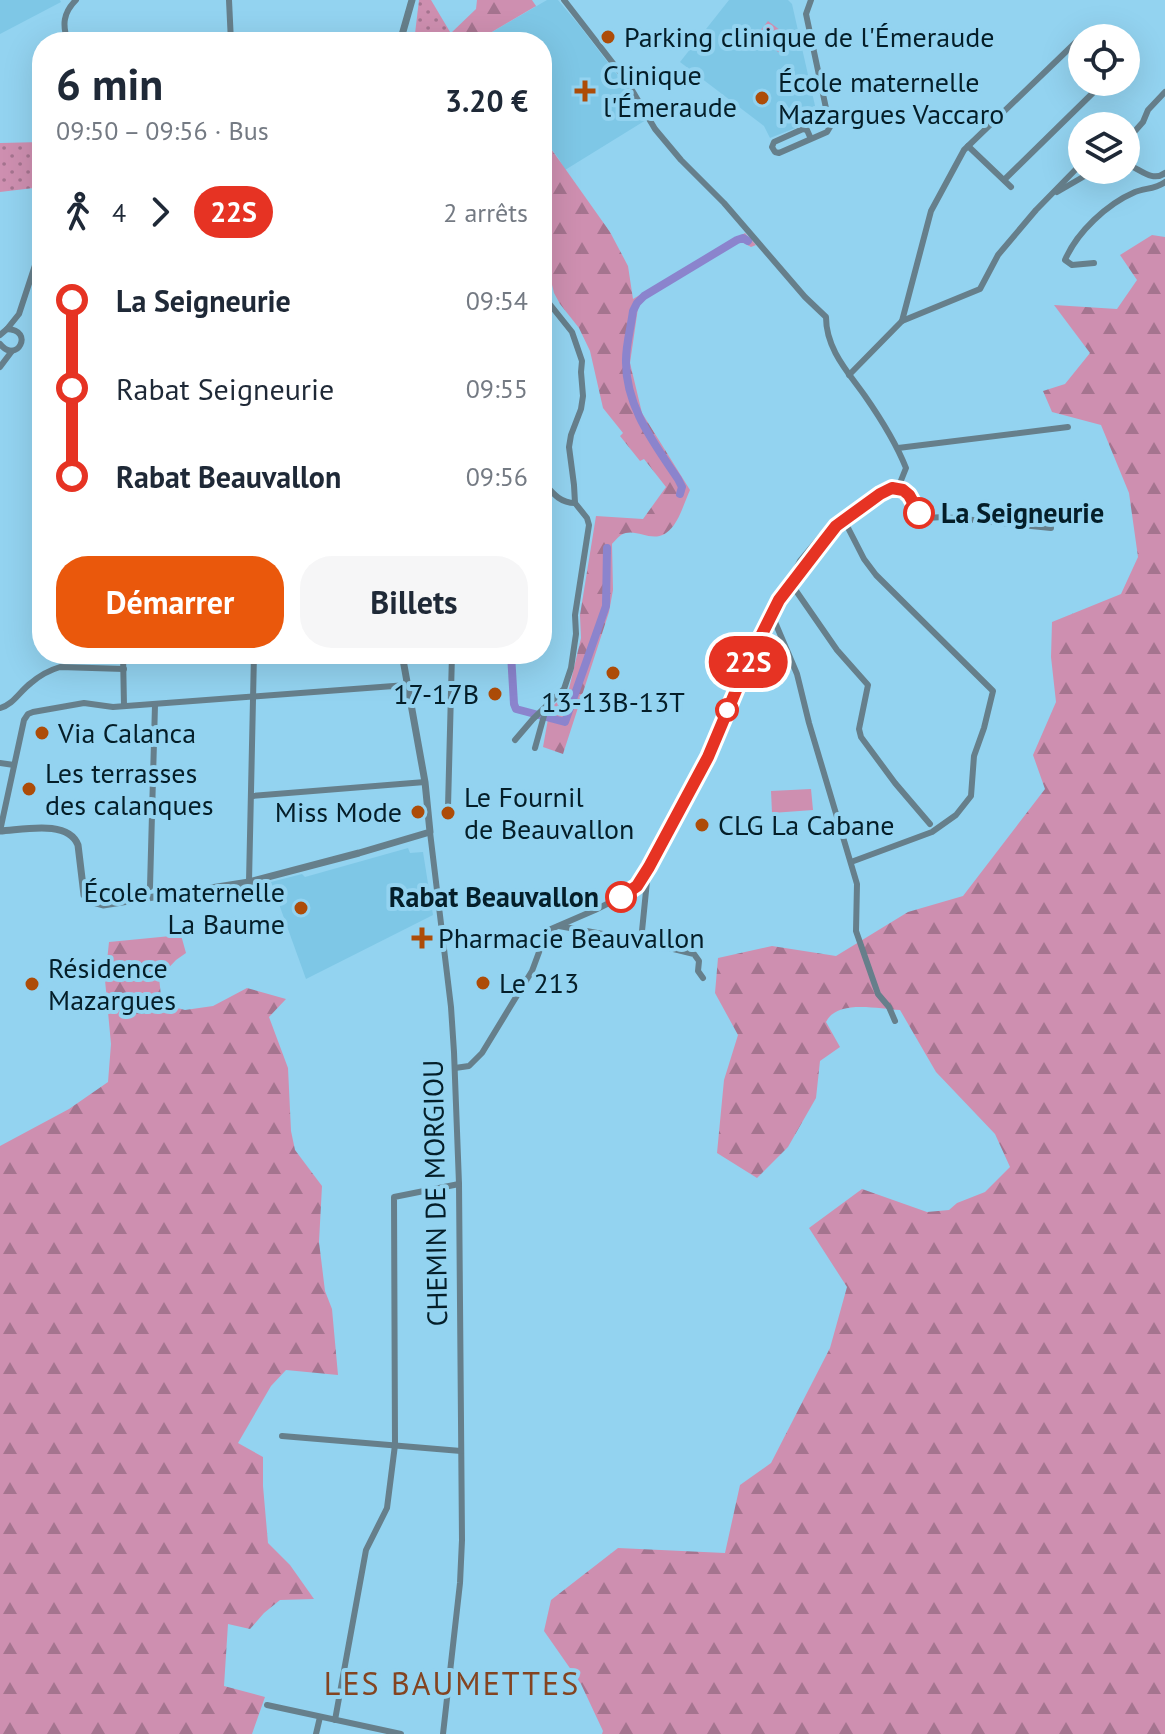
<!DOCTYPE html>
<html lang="fr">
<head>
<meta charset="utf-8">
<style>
	body { margin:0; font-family:"PT Sans",sans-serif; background:#f6f6f7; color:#1f2937; height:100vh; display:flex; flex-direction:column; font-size:30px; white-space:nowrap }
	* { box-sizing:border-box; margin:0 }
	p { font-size:26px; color:#747a83 }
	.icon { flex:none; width:44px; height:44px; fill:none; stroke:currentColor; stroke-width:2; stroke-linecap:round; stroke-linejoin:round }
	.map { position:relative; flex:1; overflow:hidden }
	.drawer { position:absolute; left:32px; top:32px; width:520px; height:632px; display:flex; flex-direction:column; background:#fff; border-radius:32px; box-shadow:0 8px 32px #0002 }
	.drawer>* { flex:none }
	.badge { padding:0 16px; border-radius:26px; font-size:28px; line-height:52px }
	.controls { position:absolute; left:1068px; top:24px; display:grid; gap:16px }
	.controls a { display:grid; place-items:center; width:72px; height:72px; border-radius:50%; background:#fff; box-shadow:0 8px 32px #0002; font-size:40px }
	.map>.badge { position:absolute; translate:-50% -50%; box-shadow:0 0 0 4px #fff }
	.legs { display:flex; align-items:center; gap:12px; height:88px; padding:0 24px; font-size:26px }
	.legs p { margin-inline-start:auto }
	.overview { display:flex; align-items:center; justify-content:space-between; height:136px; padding:0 24px }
	h1 { font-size:44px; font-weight:600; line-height:60px }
	.primary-button { display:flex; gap:16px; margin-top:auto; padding:16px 24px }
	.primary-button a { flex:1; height:92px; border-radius:32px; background:#ea580c; color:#fff; font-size:32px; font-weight:600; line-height:92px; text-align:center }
	.primary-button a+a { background:#f6f6f7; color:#1f2937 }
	ul { padding:0 24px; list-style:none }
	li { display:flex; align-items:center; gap:28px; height:88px; font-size:30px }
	li i { display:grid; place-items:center; width:12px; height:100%; margin:0 10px; background:currentColor }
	li i::after { content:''; width:20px; height:20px; margin:-10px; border:6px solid; border-radius:50%; background:#fff }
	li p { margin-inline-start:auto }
	li:first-child i { background:linear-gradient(#0000 50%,currentColor 0) }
	li:last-child i { background:linear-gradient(currentColor 50%,#0000 0) }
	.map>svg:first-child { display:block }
	.built { fill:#7ec7e6 }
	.grass { fill:url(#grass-dots) }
	.forest { fill:url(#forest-firs) }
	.garden { fill:#ce8fb0 }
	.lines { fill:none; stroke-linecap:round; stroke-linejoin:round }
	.canal { stroke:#8b84cd; stroke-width:8 }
	.minor { stroke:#667f8b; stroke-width:6 }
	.tertiary { stroke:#667f8b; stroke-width:7 }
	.line-1-casing { stroke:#fff; stroke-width:18 }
	.line-1 { stroke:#e63323; stroke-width:12 }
	.poi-dot { fill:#ad4c08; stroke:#93d3f0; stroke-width:3 }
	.stop-1-dot { fill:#fff; stroke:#e63323; stroke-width:4 }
	.labels { text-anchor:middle; stroke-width:8; stroke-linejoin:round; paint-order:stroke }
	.poi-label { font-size:28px; fill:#041e29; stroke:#93d3f0; text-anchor:start }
	.stop-label { font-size:28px; font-weight:bold; fill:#041e29; stroke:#93d3f0; text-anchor:start }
	.street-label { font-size:28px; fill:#041e29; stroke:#93d3f0 }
	.quarter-label { font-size:32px; letter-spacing:2px; fill:#844421; stroke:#93d3f0 }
</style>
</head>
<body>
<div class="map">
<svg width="1165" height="1734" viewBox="0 0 1165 1734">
	<defs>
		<pattern id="grass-dots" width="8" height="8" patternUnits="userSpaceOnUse" patternTransform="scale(2)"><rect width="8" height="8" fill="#ce8fb0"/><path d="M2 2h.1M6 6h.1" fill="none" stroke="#a5748f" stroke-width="1.8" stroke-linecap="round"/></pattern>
		<pattern id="forest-firs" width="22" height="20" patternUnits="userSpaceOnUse" patternTransform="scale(2)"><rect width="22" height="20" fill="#ce8fb0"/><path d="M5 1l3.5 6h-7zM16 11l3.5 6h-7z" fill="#a5748f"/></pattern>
	</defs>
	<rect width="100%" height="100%" fill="#93d3f0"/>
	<g class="built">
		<path d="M0 0H60L61 2 0 34Z"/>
		<path d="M547 0H558L579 25 619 77 641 109 646 120 565 170 559 159 542 136V42H475Z"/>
		<path d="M729 0H788L792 4 818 119 770 138 764 126 680 62Z"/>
		<path d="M408 848 410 853 423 852 433 915 306 979 271 882 302 874 305 877Z"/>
	</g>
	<g class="grass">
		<path d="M419 0H431L456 42H414Z"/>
		<path d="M42 142V187L0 192V143Z"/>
	</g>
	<g class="forest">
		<path d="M477 0H532L536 6 475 42H456L451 33 476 9Z"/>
		<path d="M542 136 610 232 628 266 633 299 745 233 756 245 751 247 740 241 643 300 638 308 630 363 642 413 690 490C685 501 681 515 674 525 656 550 638 525 621 535 619 536 613 543 612 544L613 590 609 612 563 754 543 747 550 708 568 693 581 638 580 615 596 516 643 519 666 487 644 459 640 461 620 436 623 433 603 408 590 351 579 328 560 304 554 293 547 264 542 252Z"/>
		<path d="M1152 235 1165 237V1734H602L603 1731 581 1684 544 1631 551 1600 618 1548 725 1553 740 1485 771 1463 830 1348 847 1287 809 1228 862 1189 927 1212 949 1210 957 1203 985 1192 1010 1167 995 1134 936 1072 900 1010C878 1009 837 999 826 1022L840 1047 820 1061 816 1098 788 1147 757 1178 717 1153 724 1080 738 1035 715 993 718 958 772 946 836 956 908 912 963 896 1045 789 1033 755 1056 702 1051 657 1052 622 1121 594 1138 557 1129 493 1101 425 1052 412 1043 391 1065 384 1090 353 1054 305 1117 309 1137 280 1120 255Z"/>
		<path d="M181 935 186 953 176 960 159 978 162 1004 185 1010 213 1006 247 988 286 999 269 1017 288 1068 291 1131 295 1150 322 1186 319 1242 325 1291 332 1309 338 1375 286 1370 271 1386 238 1443 263 1457V1486L268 1543 290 1565 314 1599 280 1600 264 1613 250 1629 228 1624 224 1686 265 1697 252 1734H0V1146L69 1109 108 1082 111 1044 105 980 109 942Z"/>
	</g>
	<g class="garden">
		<path d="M768 21 792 39 781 54 756 36Z"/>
		<path d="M811 789 813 810 772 813 771 791Z"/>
	</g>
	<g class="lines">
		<g class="canal">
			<path d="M680 494 682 487 678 479C654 443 625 406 626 360 626 344 631 327 633 311L637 303 644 296 737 240 743 238 748 241"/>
			<path d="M511 654 514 704 516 709 565 722 606 606 607 548"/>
		</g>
		<g class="minor">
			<path d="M229 0 231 42"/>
			<path d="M564 0 626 80 655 129 681 160 724 203 805 297 826 317C826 349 848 372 865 396 881 419 896 443 906 468L898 488"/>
			<path d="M68 42C62 25 63 13 76 0"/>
			<path d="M1126 133 1135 131 1143 122 1148 110 1165 92"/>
			<path d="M811 139 807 130 803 129 774 142 772 147 775 152 779 153 827 132 830 127 806 14 811 0"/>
			<path d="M968 146 1011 187"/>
			<path d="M1126 164C1139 168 1152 183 1165 173"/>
			<path d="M1004 180 1104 82"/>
			<path d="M1057 192 1095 170"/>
			<path d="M1094 263 1072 265 1065 260C1077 232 1107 204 1135 192 1145 188 1156 189 1165 182"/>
			<path d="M902 321 980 289 998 255 1036 210 1082 163"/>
			<path d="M7 329 19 314 42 244"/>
			<path d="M0 335 7 329C35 330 17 365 0 344"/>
			<path d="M0 367 12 351"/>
			<path d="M849 375 902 321 931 211 964 150 1076 42"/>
			<path d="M898 448 1068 427"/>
			<path d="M542 481C552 492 559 503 575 503"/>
			<path d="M844 520 864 559 876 575 993 691 984 728 974 756 971 796 956 815 932 832 851 862"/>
			<path d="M788 581 792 585 837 650 868 685 859 729 861 737 895 783 930 824"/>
			<path d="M790 587 832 532"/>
			<path d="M772 615 797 674 809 723 857 884 856 931 878 994 889 1007 895 1021"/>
			<path d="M760 636 780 649"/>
			<path d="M753 651 780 649 788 654"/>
			<path d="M123 654 124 706"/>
			<path d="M0 708C13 705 20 691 31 683 39 676 50 670 60 667L124 669"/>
			<path d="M515 740 533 719 564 689 571 668 576 634 575 615 589 525 587 518 575 503 574 485 569 447 571 435 581 409 583 396 581 372 582 361 572 332 548 302 542 269"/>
			<path d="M535 748 547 705"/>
			<path d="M0 763 14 765"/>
			<path d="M252 796 425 782"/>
			<path d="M448 807 452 654"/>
			<path d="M0 831 24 720 28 714 33 712 84 703 113 707 407 685"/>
			<path d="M430 832 451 1007 454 1052 459 1184 462 1540 460 1583 443 1734"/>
			<path d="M249 882 254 654"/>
			<path d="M150 887 155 705"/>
			<path d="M559 926 641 941 694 954 699 961 698 971 703 978"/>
			<path d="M641 941 648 871"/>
			<path d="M455 1068 469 1066 482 1053 532 971 545 936 551 929 595 910 621 897 637 886 708 757 748 662 800 561 821 536 880 494 898 488C912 493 914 509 925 518L944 517 1051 528"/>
			<path d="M282 1436 461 1451"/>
			<path d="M267 1705 401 1734"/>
			<path d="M335 1720 366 1550 387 1508 395 1445 394 1197 459 1184"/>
			<path d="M316 1734 320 1717"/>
		</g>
		<g class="tertiary">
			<path d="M400 42 412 0"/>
			<path d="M0 831C22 830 68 819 78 845L84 895 89 901 103 905 249 882 359 853 430 832 425 782 402 654"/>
		</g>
	</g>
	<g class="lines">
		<defs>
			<path id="line-1" d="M621 897 637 886 649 867 708 757 748 662 779 600 822 544 836 526 880 494 892 488 903 490 909 495 919 513"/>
		</defs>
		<use href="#line-1" class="line-1-casing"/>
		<use href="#line-1" class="line-1"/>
	</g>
	<g class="poi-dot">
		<circle cx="608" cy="37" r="8"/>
		<path d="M581 79h8v8h8v8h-8v8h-8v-8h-8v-8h8z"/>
		<circle cx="762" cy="98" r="8"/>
		<circle cx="613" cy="673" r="8"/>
		<circle cx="495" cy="694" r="8"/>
		<circle cx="42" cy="733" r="8"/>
		<circle cx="29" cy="789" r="8"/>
		<circle cx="418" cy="812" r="8"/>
		<circle cx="448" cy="813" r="8"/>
		<circle cx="702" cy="825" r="8"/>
		<circle cx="301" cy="908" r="8"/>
		<path d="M418 926h8v8h8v8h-8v8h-8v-8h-8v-8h8z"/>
		<circle cx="483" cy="983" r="8"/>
		<circle cx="32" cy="984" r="8"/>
	</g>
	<g class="stop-1-dot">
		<circle cx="919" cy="513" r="14"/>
		<circle cx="727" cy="710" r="10"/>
		<circle cx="621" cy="897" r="14"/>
	</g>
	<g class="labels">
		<g class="poi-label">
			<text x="624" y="47">Parking clinique de l'Émeraude</text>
			<text x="603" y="85">Clinique<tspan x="603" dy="32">l'Émeraude</tspan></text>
			<text x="778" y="92">École maternelle<tspan x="778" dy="32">Mazargues Vaccaro</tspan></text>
			<text x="479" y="704" text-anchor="end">17-17B</text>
			<text x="613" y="712" text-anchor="middle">13-13B-13T</text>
			<text x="58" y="743">Via Calanca</text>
			<text x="45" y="783">Les terrasses<tspan x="45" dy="32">des calanques</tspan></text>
			<text x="464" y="807">Le Fournil<tspan x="464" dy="32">de Beauvallon</tspan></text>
			<text x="402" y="822" text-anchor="end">Miss Mode</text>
			<text x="718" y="835">CLG La Cabane</text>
			<text x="285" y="902" text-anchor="end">École maternelle<tspan x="285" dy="32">La Baume</tspan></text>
			<text x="438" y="948">Pharmacie Beauvallon</text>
			<text x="48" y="978">Résidence<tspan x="48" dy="32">Mazargues</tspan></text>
			<text x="499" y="993">Le 213</text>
		</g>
		<g class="stop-label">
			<text x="941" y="523">La Seigneurie</text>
			<text x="599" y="907" text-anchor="end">Rabat Beauvallon</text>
		</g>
		<g class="street-label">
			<text transform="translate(435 1193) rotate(-91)" y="10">CHEMIN DE MORGIOU</text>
		</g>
		<g class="quarter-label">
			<text x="452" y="1695">LES BAUMETTES</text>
		</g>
	</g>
</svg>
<div class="controls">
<a><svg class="icon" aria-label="locate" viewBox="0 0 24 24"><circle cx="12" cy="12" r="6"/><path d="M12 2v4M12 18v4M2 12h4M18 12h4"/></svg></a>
<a><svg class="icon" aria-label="layers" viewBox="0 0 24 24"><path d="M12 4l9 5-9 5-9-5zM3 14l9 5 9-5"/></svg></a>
</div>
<b class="badge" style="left:748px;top:662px;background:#e63323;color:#fff">22S</b>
<section class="drawer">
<div class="overview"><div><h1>6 min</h1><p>09:50 – 09:56 · Bus</p></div><b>3.20 €</b></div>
<div class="legs"><svg class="icon" aria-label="walk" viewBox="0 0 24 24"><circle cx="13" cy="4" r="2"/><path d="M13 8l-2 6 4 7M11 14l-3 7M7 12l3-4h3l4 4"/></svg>4<svg class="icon" aria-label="forward" viewBox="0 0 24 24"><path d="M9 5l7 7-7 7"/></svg><b class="badge" style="background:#e63323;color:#fff">22S</b><p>2 arrêts</p></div>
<ul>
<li><i style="color:#e63323"></i><b>La Seigneurie</b><p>09:54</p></li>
<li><i style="color:#e63323"></i><span>Rabat Seigneurie</span><p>09:55</p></li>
<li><i style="color:#e63323"></i><b>Rabat Beauvallon</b><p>09:56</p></li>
</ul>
<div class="primary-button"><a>Démarrer</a><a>Billets</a></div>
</section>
</div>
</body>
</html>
